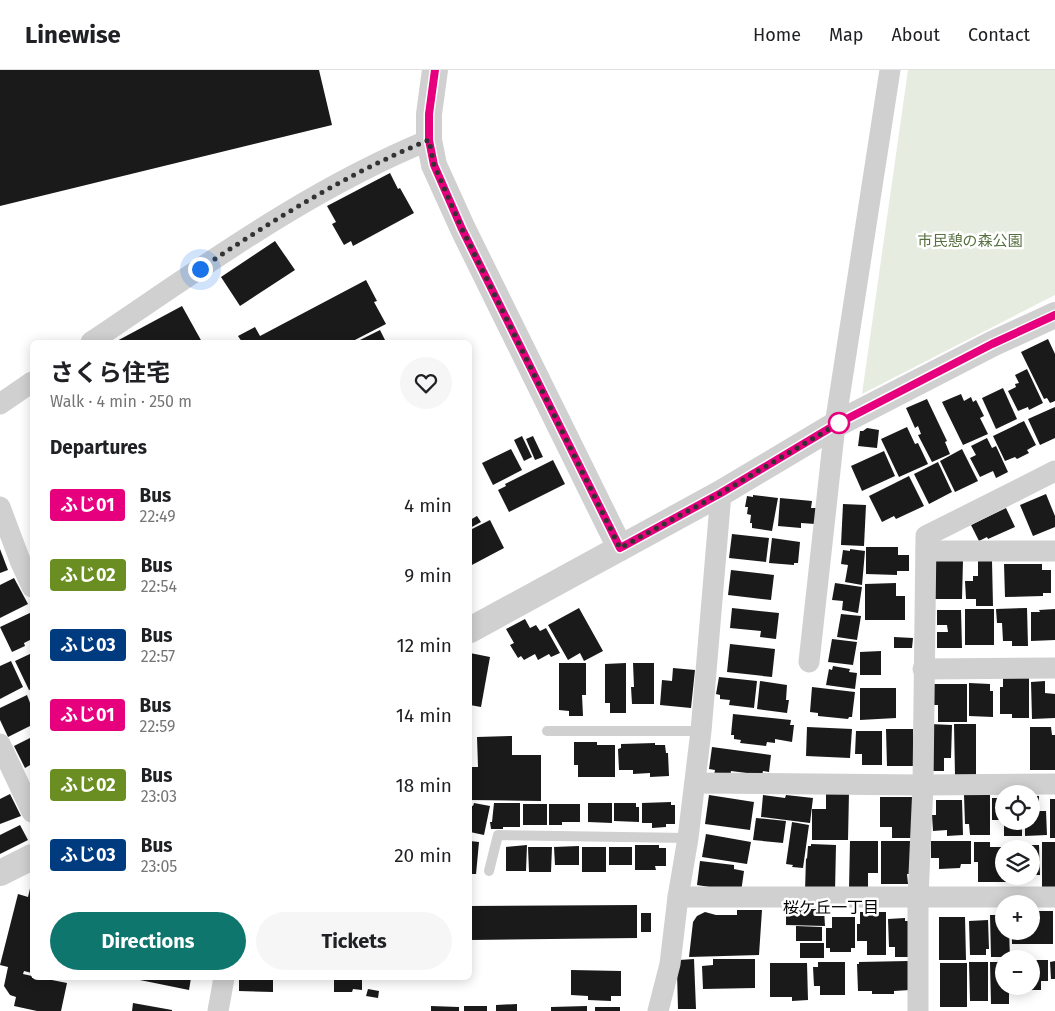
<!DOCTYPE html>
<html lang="en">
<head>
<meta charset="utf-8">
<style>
	body { margin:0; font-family:"Fira Sans","Noto Sans JP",sans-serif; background:#f6f6f6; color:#202124; height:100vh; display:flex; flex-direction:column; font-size:19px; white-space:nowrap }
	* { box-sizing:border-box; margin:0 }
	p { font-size:16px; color:#757577 }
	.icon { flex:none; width:28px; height:28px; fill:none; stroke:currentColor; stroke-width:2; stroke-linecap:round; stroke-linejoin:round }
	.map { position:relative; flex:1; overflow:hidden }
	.panel { position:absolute; left:30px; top:270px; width:442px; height:640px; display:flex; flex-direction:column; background:#fff; border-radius:8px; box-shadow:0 2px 12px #0003 }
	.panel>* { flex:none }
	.badge { padding:0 10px; border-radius:4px; font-size:18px; line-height:32px }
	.tools { position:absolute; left:995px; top:715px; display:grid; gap:10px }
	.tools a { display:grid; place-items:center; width:45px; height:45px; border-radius:50%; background:#fff; box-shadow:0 2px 12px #0003; font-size:25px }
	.you { position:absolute; width:25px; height:25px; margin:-12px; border:4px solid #fff; border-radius:50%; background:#1a73e8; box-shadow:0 0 0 8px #1a73e833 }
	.map>.badge { position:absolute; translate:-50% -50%; box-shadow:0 0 0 2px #fff }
	h2 { padding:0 20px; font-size:19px; line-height:45px }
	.round { display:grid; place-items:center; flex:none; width:52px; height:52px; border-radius:26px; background:#f6f6f6 }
	.overview { display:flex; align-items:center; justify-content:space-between; height:85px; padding:0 20px }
	h1 { font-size:24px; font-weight:700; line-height:38px }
	.cta { display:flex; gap:10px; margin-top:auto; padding:10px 20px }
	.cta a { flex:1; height:58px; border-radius:30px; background:#0f766e; color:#fff; font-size:20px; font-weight:700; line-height:58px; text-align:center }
	.cta a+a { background:#f6f6f6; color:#202124 }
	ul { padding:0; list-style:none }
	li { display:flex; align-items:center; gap:15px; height:70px; padding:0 20px }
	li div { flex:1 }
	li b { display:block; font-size:19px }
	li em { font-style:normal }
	li .badge { min-width:55px; font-weight:700; text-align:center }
	header { display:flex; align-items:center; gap:30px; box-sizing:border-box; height:70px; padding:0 25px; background:#fff; border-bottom:1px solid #e0e0e0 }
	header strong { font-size:24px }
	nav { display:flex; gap:28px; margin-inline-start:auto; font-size:18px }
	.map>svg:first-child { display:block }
	.green { fill:#e6ecdf }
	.building { fill:#1a1a1a }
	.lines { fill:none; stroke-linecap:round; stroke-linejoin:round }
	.service { stroke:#d0d0d0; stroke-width:10 }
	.minor { stroke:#d0d0d0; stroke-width:21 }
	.tertiary { stroke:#d0d0d0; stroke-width:26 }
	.line-casing { stroke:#fff; stroke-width:11 }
	.line { stroke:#e6007e; stroke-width:8 }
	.walk { stroke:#333; stroke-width:5; stroke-dasharray:0 9 }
	.stop-dot { fill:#fff; stroke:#e6007e; stroke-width:2.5 }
	.labels { text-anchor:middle; stroke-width:5; stroke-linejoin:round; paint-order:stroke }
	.park-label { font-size:15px; fill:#56703f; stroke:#fff }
	.neighbourhood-label { font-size:16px; fill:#000; stroke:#fff }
</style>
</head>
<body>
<header>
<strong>Linewise</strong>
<nav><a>Home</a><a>Map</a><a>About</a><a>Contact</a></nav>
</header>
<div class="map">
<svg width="1055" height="941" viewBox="0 0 1055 941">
	<rect width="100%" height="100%" fill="#fff"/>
	<path class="green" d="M908 0H1055V225L862 324Z"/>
	<g class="building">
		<path d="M0 0H319L332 55 0 136Z"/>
		<path d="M390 103 398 119 400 118 414 143 353 176 351 171 344 175 332 154 336 152 327 136Z"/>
		<path d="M275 171 295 200 240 236 221 207Z"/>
		<path d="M366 210 377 231 374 232 386 254 351 272H242L238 266 255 257 260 266Z"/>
		<path d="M182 236 202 272H115Z"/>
		<path d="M380 260 386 272H356Z"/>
		<path d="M1048 269 1055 284V331L1050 333 1047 328 1044 329 1021 282Z"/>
		<path d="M1027 299 1043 333 1029 340 1028 337 1018 341 1008 321 1016 317 1015 314 1019 313 1015 305Z"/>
		<path d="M1003 318 1017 349 996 359 982 328Z"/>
		<path d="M961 324 964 331 971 327 973 332 976 330 984 346 980 348 988 364 963 375 942 332Z"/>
		<path d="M927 329 947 371 945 372 950 384 932 392 918 365 921 364 918 356 915 358 906 338Z"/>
		<path d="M1055 337V368L1040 375 1028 349Z"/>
		<path d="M1024 351 1036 375 1027 380 1029 383 1017 389 1015 387 1005 391 993 366Z"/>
		<path d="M907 357 915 374 918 373 928 394 899 407 881 369Z"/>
		<path d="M867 358 879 360 877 378 858 376 860 361H863Z"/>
		<path d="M522 366 532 387 524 391 514 370Z"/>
		<path d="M533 366 543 387 535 390 526 369Z"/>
		<path d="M987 368 992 378 996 376 1008 402 996 408 993 401 980 407 970 388 976 385 971 376Z"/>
		<path d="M511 379 522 400 493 415 482 393Z"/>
		<path d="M962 379 978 411 955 422 940 391Z"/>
		<path d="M884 381 895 406 862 421 851 396Z"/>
		<path d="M553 390 565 414 509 442 498 420 506 416 505 414Z"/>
		<path d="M938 392 952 422 929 434 914 404Z"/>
		<path d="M909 406 924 436 896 449 894 446 882 452 869 426Z"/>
		<path d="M1046 424 1055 446V457L1033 466 1020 435Z"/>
		<path d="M753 425 778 428 772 461 752 458V453H750L751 445 747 444 748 437H745L747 426 753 427Z"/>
		<path d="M780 428 812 431 811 438H816L815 454 801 453V458L778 456Z"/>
		<path d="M843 434 866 435 864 476 841 475Z"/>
		<path d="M1006 438 1015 457 988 469 987 467 979 471 971 455Z"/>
		<path d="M477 446 481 452 470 458V450Z"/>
		<path d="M490 450 504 478 470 496V460Z"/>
		<path d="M732 464 769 468 766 492 729 488Z"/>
		<path d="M772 468 800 472 798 493H794V495L769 493Z"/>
		<path d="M866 477H898V485H909V501H897V505L866 504Z"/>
		<path d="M0 479 8 500 0 503Z"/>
		<path d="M850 479 865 481 862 515 845 512 848 495 841 494 843 480 850 481Z"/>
		<path d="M933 490H963L962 529H933Z"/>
		<path d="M978 491H992L993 536H976V529H966L965 511H973V506H978Z"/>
		<path d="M1004 494H1042V500H1051V523H1043V526L1005 527Z"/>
		<path d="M731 500 774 505 771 530 728 525Z"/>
		<path d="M14 508 28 534 0 548V515Z"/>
		<path d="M835 513 862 517 858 543 842 540 843 531 832 530Z"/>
		<path d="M896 513V526H905V550H865V514Z"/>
		<path d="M579 538 603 581 584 591 580 583 568 590 548 555Z"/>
		<path d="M732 538 779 543 776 569 760 567 761 561 730 558Z"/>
		<path d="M1027 538 1028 576H1012V571H1003L1002 553H997L996 539Z"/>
		<rect x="965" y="539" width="29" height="36"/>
		<path d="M1055 539V570L1031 571V542H1040L1039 540Z"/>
		<path d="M937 540H961L962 578H937V562H948L947 555H937Z"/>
		<path d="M32 542V569L24 573 25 576 12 582 0 557Z"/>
		<path d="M841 544 861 546 857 570 837 567Z"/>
		<path d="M525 549 530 558 536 555 540 561 546 558 560 583 551 587 549 584 538 590 535 584 524 590 521 586 518 588 510 575 514 573 506 559Z"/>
		<path d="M894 567 913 568 912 578H894Z"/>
		<path d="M832 569 857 572 853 595 828 592Z"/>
		<path d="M730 574 775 579 772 607 727 602Z"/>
		<path d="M881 581V605H860V582Z"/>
		<path d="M32 583V619L29 620 15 591Z"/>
		<path d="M470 583 490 587 481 637 470 635Z"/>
		<path d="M11 591 23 617 0 629V596Z"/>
		<path d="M559 593H586V625H582L583 646H569V641L559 640Z"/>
		<path d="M626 593V643H610V633H605V594Z"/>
		<path d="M633 593H654V634H632L631 617H634Z"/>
		<path d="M833 596 850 599 849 602 857 603 855 619 826 615 829 599 832 600Z"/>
		<path d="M673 598 695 600 691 638 660 635 662 610 672 611Z"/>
		<path d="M719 607 757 611 754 638 729 635 730 630 720 629V625L716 624Z"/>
		<path d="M1029 607V648H1012V644H1000V617H1003V608Z"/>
		<path d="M760 611 787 615 786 630H789L787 643 757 639Z"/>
		<path d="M1045 611V623L1055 624V648L1032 649 1031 612Z"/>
		<path d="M969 613 990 614V621H993V647L969 646Z"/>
		<path d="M934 614H967V652H938V635H934Z"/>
		<path d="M812 617 855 622 852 647H849L848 649 818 646V643L810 642Z"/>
		<path d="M860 618H896V648L860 650Z"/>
		<path d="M27 625 32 638V655L8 667 0 650V638Z"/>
		<path d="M733 644 791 650 790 655H794L792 672 775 669V673L767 672 766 676 740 673 741 670 734 669V665H731Z"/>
		<path d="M930 654 952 655 951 688H944V701H930Z"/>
		<path d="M954 654H976V705H955Z"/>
		<path d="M807 657 852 659 850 688 806 686Z"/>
		<path d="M1030 657H1051L1052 665H1055V700H1030Z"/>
		<path d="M886 659H913V696H887Z"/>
		<path d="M856 661H882V695H862V684H855Z"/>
		<path d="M512 666V685H541V731L470 730V704L472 697H478L477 667Z"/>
		<path d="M32 667V694L25 698 14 676Z"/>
		<path d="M574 672H597V675H615V707H578V695H574Z"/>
		<path d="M655 673V675H665L666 683H668L669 706 650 707V703L633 704V700H619L618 679 621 678V674Z"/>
		<path d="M712 677 771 685 769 702 763 701 762 705 731 701 730 707 714 705 715 700 709 699Z"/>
		<path d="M826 722H849L848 770H812V739H826Z"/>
		<path d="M10 724 21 746 0 754V729Z"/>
		<path d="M990 724V765H970L969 754H965L964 725Z"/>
		<path d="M709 725 754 732 750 760 705 754Z"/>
		<path d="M763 725 785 728 786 725 813 728 810 753 761 747Z"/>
		<path d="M1031 726H1039V741H1046L1047 765 1025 766V751H1031Z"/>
		<path d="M880 727H912V768H892V757H880Z"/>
		<rect x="992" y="728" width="12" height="22"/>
		<rect x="1050" y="729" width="5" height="39"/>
		<path d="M936 730H962L963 765 947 766V760L933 761 932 745H936Z"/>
		<path d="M671 732V735H675V754H666V757L652 758V753H642V733Z"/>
		<path d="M474 733 490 736 484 765 470 762V735L473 736Z"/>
		<path d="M494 733H520V757H503V759H491L490 752H492Z"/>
		<path d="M588 733H612V753L588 752Z"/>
		<path d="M614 733H636V737H639V752L614 751Z"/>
		<rect x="523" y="734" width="24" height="21"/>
		<path d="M549 734H580V752H562V755H549Z"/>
		<path d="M756 748 786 751 783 773 753 770Z"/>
		<rect x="1004" y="751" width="18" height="15"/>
		<path d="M792 752 809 755 803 798 792 797 793 795 786 794Z"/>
		<path d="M20 755 28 770 0 784V765Z"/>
		<path d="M706 764 751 772 747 794 702 787Z"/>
		<path d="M470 771 479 772 476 804H470Z"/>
		<path d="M850 771H878V803H868V820L849 819Z"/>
		<path d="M881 771H913V804H907L908 814H881Z"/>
		<path d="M931 771H971V794H961L960 798 939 799V788H931Z"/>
		<path d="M974 772H990V777H1006V779H1004V806H1006V812H978V792H974Z"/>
		<rect x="1042" y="772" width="13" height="48"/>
		<path d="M811 774 836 775 835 822 805 821 806 788 807 789 808 776H811Z"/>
		<path d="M527 775 526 801H506V777Z"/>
		<path d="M635 775H659V778H666V796H655L656 800H635Z"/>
		<path d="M1010 775H1039L1040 805H1031V779H1010Z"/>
		<path d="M579 776V795H555L554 777Z"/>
		<path d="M528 777H552L551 802H529Z"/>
		<rect x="582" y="777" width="24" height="25"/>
		<rect x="609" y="777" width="23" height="18"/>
		<path d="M700 791 734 795V799L744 801 741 822 697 815Z"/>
		<path d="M32 810V903L24 901 23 904 32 906V908H42L67 913 61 941H37L14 936 16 927 10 925 4 916 8 897 0 895 18 824 28 827Z"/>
		<path d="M637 835V868L470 870V836Z"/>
		<path d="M786 839H824L825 856 786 855Z"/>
		<path d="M737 840H762L759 885 689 887 693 852 697 846 705 842 716 845H737Z"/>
		<path d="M1031 841H1053V874H1012V861H1031Z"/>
		<path d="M860 842H886V885H867V871H857V854H860Z"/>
		<rect x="641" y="843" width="10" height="19"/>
		<path d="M990 845H1004V861H1009L1010 887H991Z"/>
		<path d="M832 847H855V878H851V882H830V878H826V858H832Z"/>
		<path d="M939 847H965L966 890H939Z"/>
		<path d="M905 848V851H913V887H895V877H889L888 849Z"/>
		<path d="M988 850 989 879H986V885H970L969 851Z"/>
		<path d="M796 856 822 857V871H796Z"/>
		<rect x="800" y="873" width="24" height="15"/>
		<path d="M694 889 696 939H678L677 901H679V890Z"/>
		<path d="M713 889H755V918L703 919 702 896 713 895Z"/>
		<path d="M1031 890H1048V911H1041V920H1012V916H1031Z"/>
		<path d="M908 891 910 920 894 921V924H872V921H858L857 894H859V892Z"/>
		<path d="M1055 891V909H1051L1050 892Z"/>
		<path d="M818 892H845V925H820V916H814L813 897H818Z"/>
		<path d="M969 892H988V931H970Z"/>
		<path d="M990 892H1004V916H1009V934H991Z"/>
		<path d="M770 893H807L808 930 792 931V927H770Z"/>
		<rect x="940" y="893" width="27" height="44"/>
		<path d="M571 900 621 901V926H611V931L588 930V926L571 925Z"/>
		<path d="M130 908H191L189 920Z"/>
		<path d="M239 908H273V922L239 921Z"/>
		<path d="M334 908H362V920L353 919 352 922H334Z"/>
		<path d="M368 919 379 921 378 928 366 926Z"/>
		<path d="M133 933 172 940V941H132Z"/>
		<path d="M517 934V941H496V935Z"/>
		<path d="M431 936 459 937V941H431Z"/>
		<rect x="464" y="936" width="23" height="5"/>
		<path d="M587 936V941H551V937Z"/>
		<rect x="595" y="937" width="25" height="4"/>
	</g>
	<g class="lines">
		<g class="service">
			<path d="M547 661H701"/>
			<path d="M489 801 498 765 688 768"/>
		</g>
		<g class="minor">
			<path d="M91 272C200 199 307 120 429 70"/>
			<path d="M0 334 32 312"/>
			<path d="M0 437 21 493 32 517"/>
			<path d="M926 481H1055"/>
			<path d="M809 592 835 355 890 0"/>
			<path d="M923 599 1055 598"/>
			<path d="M0 674 32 742"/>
			<path d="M695 713 923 715 1055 714"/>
			<path d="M678 827H1055"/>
			<path d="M218 941 224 908"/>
			<path d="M658 941 670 894 678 827 688 768 701 661 721 423"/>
			<path d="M918 941V827L923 715 926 466 1055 401"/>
		</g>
		<g class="tertiary">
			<path d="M435 0 429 44V70L434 95 463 159 620 478"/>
			<path d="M470 560 721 423 835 355 992 274 1055 245"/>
			<path d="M0 803 32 787"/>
		</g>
	</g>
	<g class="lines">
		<defs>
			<path id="line" d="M435 0 429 44V70L434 95 462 159 620 478 721 423 835 355 992 274 1055 245"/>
		</defs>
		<use href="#line" class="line-casing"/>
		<use href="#line" class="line"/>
		<path class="walk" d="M200 199C273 150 348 103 429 70L434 95 462 159 620 478 721 423 839 353"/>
	</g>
	<circle class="stop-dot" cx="839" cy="353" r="10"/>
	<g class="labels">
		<g class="park-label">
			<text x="970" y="176">市民憩の森公園</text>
		</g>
		<g class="neighbourhood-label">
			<text x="831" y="843">桜ケ丘一丁目</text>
		</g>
	</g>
</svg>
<div class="tools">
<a><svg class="icon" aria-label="locate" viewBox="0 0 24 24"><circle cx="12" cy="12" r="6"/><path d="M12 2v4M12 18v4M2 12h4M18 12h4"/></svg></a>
<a><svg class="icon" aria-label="layers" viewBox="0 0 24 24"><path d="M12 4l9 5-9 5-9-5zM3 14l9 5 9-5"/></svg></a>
<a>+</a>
<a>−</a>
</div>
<div class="you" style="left:200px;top:199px"></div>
<section class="panel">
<div class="overview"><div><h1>さくら住宅</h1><p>Walk · 4 min · 250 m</p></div><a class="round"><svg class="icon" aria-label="heart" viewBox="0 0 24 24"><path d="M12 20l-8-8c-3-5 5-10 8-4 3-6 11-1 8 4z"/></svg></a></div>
<h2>Departures</h2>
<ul>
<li><span class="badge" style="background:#e6007e;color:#fff">ふじ01</span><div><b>Bus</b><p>22:49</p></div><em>4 min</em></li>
<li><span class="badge" style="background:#6b8e23;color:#fff">ふじ02</span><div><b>Bus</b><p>22:54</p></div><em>9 min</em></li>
<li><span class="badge" style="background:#003b80;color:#fff">ふじ03</span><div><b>Bus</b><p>22:57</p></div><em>12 min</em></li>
<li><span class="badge" style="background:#e6007e;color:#fff">ふじ01</span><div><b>Bus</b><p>22:59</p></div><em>14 min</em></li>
<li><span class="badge" style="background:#6b8e23;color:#fff">ふじ02</span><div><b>Bus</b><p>23:03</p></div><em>18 min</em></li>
<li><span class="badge" style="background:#003b80;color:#fff">ふじ03</span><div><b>Bus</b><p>23:05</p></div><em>20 min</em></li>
</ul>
<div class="cta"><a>Directions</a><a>Tickets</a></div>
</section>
</div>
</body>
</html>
